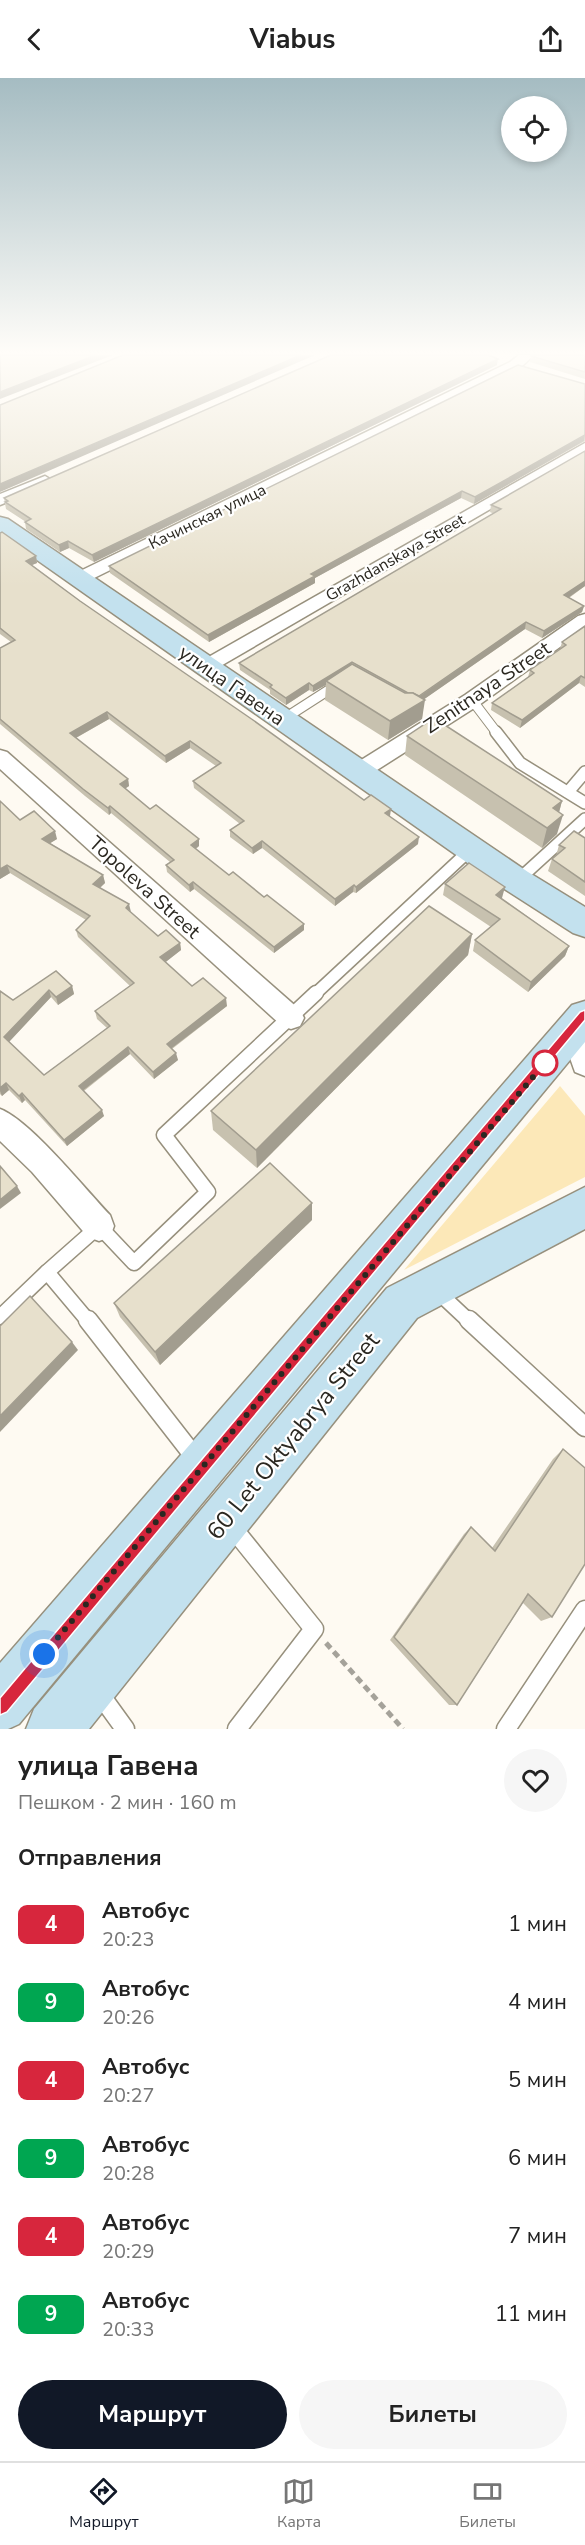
<!DOCTYPE html>
<html lang="ru">
<head>
<meta charset="utf-8">
<style>
	body { margin:0; font-family:"Nunito Sans",sans-serif; background:#f6f6f6; color:#222; height:100vh; display:flex; flex-direction:column; font-size:22px; white-space:nowrap }
	* { box-sizing:border-box; margin:0 }
	p { font-size:20px; color:#767676 }
	.icon { flex:none; width:33px; height:33px; fill:none; stroke:currentColor; stroke-width:2; stroke-linecap:round; stroke-linejoin:round }
	.map { position:relative; height:1651px; overflow:hidden }
	.side { display:flex; flex-direction:column; background:#fff; flex:1 }
	.side>* { flex:none }
	.badge { padding:0 12px; border-radius:9px; font-size:21px; line-height:39px }
	.buttons { position:absolute; left:501px; top:18px; display:grid; gap:12px }
	.buttons a { display:grid; place-items:center; width:66px; height:66px; border-radius:50%; background:#fff; box-shadow:0 3px 9px #0003; font-size:30px }
	.you { position:absolute; width:30px; height:30px; margin:-15px; border:4px solid #fff; border-radius:50%; background:#1a73e8; box-shadow:0 0 0 9px #1a73e833 }
	.map>.badge { position:absolute; translate:-50% -50%; box-shadow:0 0 0 3px #fff }
	h2 { padding:0 18px; font-size:22px; line-height:54px }
	.round { display:grid; place-items:center; flex:none; width:63px; height:63px; border-radius:32px; background:#f6f6f6 }
	.headline { display:flex; align-items:center; justify-content:space-between; height:102px; padding:0 18px }
	h1 { font-size:28px; font-weight:700; line-height:45px }
	.cta { display:flex; gap:12px; margin-top:auto; padding:12px 18px }
	.cta a { flex:1; height:69px; border-radius:36px; background:#111827; color:#fff; font-size:24px; font-weight:700; line-height:69px; text-align:center }
	.cta a+a { background:#f6f6f6; color:#222 }
	ul { padding:0; list-style:none }
	li { display:flex; align-items:center; gap:18px; height:78px; padding:0 18px }
	li div { flex:1 }
	li b { display:block; font-size:22px }
	li em { font-style:normal }
	li .badge { min-width:66px; font-weight:700; text-align:center }
	header { display:flex; justify-content:space-between; align-items:center; height:78px; padding:0 18px; background:#fff; font-size:27px; font-weight:700 }
	.tabs { display:flex; justify-content:space-around; align-items:center; height:84px; border-top:2px solid #e0e0e0; background:#fff; font-size:16px; color:#767676 }
	.tabs a { display:grid; justify-items:center; gap:3px }
	.tabs .active { color:#111827 }
	.map>svg:first-child { display:block }
	.green { fill:#fce8b8 }
	.lines { fill:none; stroke-linecap:round; stroke-linejoin:round }
	.lane-far3-casing { stroke:#97907d; stroke-width:11 }
	.lane-far2-casing { stroke:#97907d; stroke-width:14 }
	.lane-far1-casing { stroke:#97907d; stroke-width:17 }
	.lane-casing { stroke:#97907d; stroke-width:21 }
	.street-casing { stroke:#97907d; stroke-width:3 }
	.secondary-casing { stroke:#97907d; stroke-width:3 }
	.path { stroke:#a5a29a; stroke-width:5; stroke-dasharray:7 4.5; stroke-linecap:butt }
	.lane-far3 { stroke:#fff; stroke-width:9 }
	.lane-far2 { stroke:#fff; stroke-width:11 }
	.lane-far1 { stroke:#fff; stroke-width:14 }
	.lane { stroke:#fff; stroke-width:18 }
	.street { fill:#fff; fill-rule:evenodd }
	.secondary { fill:#c3e1ee; fill-rule:evenodd }
	.wall { fill:#c7c1af }
	.shaded-wall { fill:#a29d8f }
	.building { fill:#e7e0cc; stroke:#a29d8f; stroke-width:1.5 }
	.line { fill:#d7263d; stroke:#fff; stroke-width:1.5 }
	.walk { stroke:#2b2821; stroke-width:6; stroke-dasharray:0 10.8 }
	.stop-dot { fill:#fff; stroke:#d7263d; stroke-width:3 }
	.labels { text-anchor:middle; stroke-width:4.5; stroke-linejoin:round; paint-order:stroke }
	.far-street-label { font-size:16px; fill:#2b2821; stroke:#fff }
	.street-label { font-size:20px; fill:#2b2821; stroke:#fff }
	.near-street-label { font-size:24px; fill:#2b2821; stroke:#fff }
</style>
</head>
<body>
<header><svg class="icon" aria-label="back" viewBox="0 0 24 24"><path d="M15 5l-7 7 7 7"/></svg>Viabus<svg class="icon" aria-label="share" viewBox="0 0 24 24"><path d="M12 15V3M7 8l5-5 5 5M5 13v7h14v-7"/></svg></header>
<div class="map">
<svg width="585" height="1651" viewBox="0 0 585 1651">
	<rect width="100%" height="100%" fill="#fefaf2"/>
	<path class="green" d="M560 1008 585 1038V1099L404 1192Z"/>
	<g class="lines">
		<defs>
			<g id="lane-far3">
				<path d="M472 622 497 655"/>
				<path d="M282 642 338 606"/>
			</g>
			<g id="lane-far2">
				<path d="M496 654 520 685 585 725"/>
				<path d="M568 714 585 694"/>
				<path d="M517 803 585 741"/>
				<path d="M314 917 471 771"/>
			</g>
			<g id="lane-far1">
				<path d="M47 1194 99 1148 134 1185 208 1114 164 1057 316 915"/>
				<path d="M438 1214 470 1244"/>
				<path d="M0 1239 47 1194 89 1244"/>
			</g>
			<g id="lane">
				<path d="M88 1242 197 1382"/>
				<path d="M469 1242 585 1349"/>
				<path d="M232 1449 314 1551 237 1651"/>
				<path d="M99 1615 125 1651"/>
				<path d="M506 1651 585 1532"/>
			</g>
			<g id="street">
				<path d="M519 277H534L520 290 84 505H72L69 501 72 497 510 284Z"/>
				<path d="M585 365V376L212 593H198L195 589 198 585Z"/>
				<path d="M45 398 53 403 51 406 0 427V416Z"/>
				<path d="M585 536V551L479 627 366 699 358 701 350 699 347 694 350 689 465 617 578 538Z"/>
				<path d="M0 672 7 674 300 932 304 940 300 948 291 951 282 948 0 691Z"/>
				<path d="M573 941 582 944 585 949V998L575 994 560 952 564 944Z"/>
				<path d="M0 1031C31 1043 85 1111 110 1137L114 1148 110 1159 99 1163 88 1159 32 1094 0 1063Z"/>
			</g>
			<g id="secondary">
				<path d="M0 439 8 441 528 794 585 829V859L573 855 506 812 0 456Z"/>
				<path d="M585 923V964L19 1646 8 1651H0V1585L572 927Z"/>
				<path d="M585 1109V1151L417 1240 89 1651H26L34 1631 387 1210Z"/>
			</g>
		</defs>
		<use href="#lane-far3" class="lane-far3-casing"/>
		<use href="#lane-far2" class="lane-far2-casing"/>
		<use href="#lane-far1" class="lane-far1-casing"/>
		<use href="#lane" class="lane-casing"/>
		<use href="#street" class="street-casing"/>
		<use href="#secondary" class="secondary-casing"/>
		<path class="path" d="M326 1565 403 1651"/>
		<use href="#lane-far3" class="lane-far3"/>
		<use href="#lane-far2" class="lane-far2"/>
		<use href="#lane-far1" class="lane-far1"/>
		<use href="#lane" class="lane"/>
		<use href="#street" class="street"/>
		<use href="#secondary" class="secondary"/>
	</g>
	<g class="wall">
		<path d="M531 277H585V301L530 284Z"/>
		<path d="M497 287 94 484 69 470 60 474 26 451 25 444H26L6 431 4 420Z"/>
		<path d="M585 306V363L474 426 461 420 315 500V505L209 564 110 495 109 488Z"/>
		<path d="M585 373V508L569 520 584 528 582 534 542 560 525 551 424 621 422 641 388 662 325 622 326 607 313 614 309 612 286 627 270 616V612L240 592 239 585 494 436 490 434 491 427Z"/>
		<path d="M0 455 36 478 37 485 32 487 80 523 364 722 391 731 389 738 418 766 356 815 353 814 335 828 262 770 253 776 230 759V752L240 746 194 710 193 703 216 688 190 670 166 685 109 641 76 660 128 701 129 708 125 711 150 731 199 761V768L196 771 229 797 264 819 304 846V852L274 875 194 811 190 814 167 794 166 787 170 784 111 735 109 737 85 718 0 646V570L11 564 0 556Z"/>
		<path d="M585 548V609L579 605 520 650 491 632 492 625 528 599 530 592 560 571 562 564Z"/>
		<path d="M407 658 562 723 559 734 557 756 542 770 405 677Z"/>
		<path d="M0 723 20 742 57 761 50 765 103 797 105 805 100 810 131 834 158 858 180 865 181 872 165 884 192 908 227 928 172 971 178 982 154 1001 130 976 84 1013 104 1038 67 1068 25 1022 22 1025 9 1012 2 1018 0 1016V913L13 922 56 893 72 908 74 916 58 927 51 919 9 964 44 997 107 950 97 941 95 933 130 908 78 859 76 852 86 842 10 795 0 801Z"/>
		<path d="M585 760V818L548 793 552 781 556 778 559 767Z"/>
		<path d="M445 806 502 820 569 868 565 878 528 914 473 873 475 862 491 849 443 817Z"/>
		<path d="M472 856 468 877 257 1090 213 1052 211 1033Z"/>
		<path d="M312 1142 160 1287 120 1239 114 1225Z"/>
		<path d="M563 1371 552 1539 541 1543 523 1525 457 1627H449L390 1562 464 1456 471 1449 492 1470 553 1381Z"/>
	</g>
	<g class="shaded-wall">
		<path d="M96 277H113L0 321V314Z"/>
		<path d="M301 277H315L0 414V406Z"/>
		<path d="M498 281 497 287 94 484 92 477Z"/>
		<path d="M585 357 584 363 474 426 475 419Z"/>
		<path d="M462 413 461 420 315 500V505L209 564 208 557 311 496Z"/>
		<path d="M68 463 69 470 60 474 59 467Z"/>
		<path d="M36 478 37 485 27 489 26 483Z"/>
		<path d="M585 503V508L562 524 564 517Z"/>
		<path d="M584 528 582 534 542 560 544 553Z"/>
		<path d="M526 544 525 551 413 629 414 622Z"/>
		<path d="M352 584 351 591 326 603V607L313 614V608Z"/>
		<path d="M581 598 579 605 520 650 522 642Z"/>
		<path d="M309 605V612L286 627V620Z"/>
		<path d="M425 622 422 641 388 662 390 643Z"/>
		<path d="M107 634 109 641 72 662 70 655Z"/>
		<path d="M190 663V670L166 685 165 678Z"/>
		<path d="M128 701 129 708 121 713 120 706Z"/>
		<path d="M562 723 557 742 553 730Z"/>
		<path d="M110 728 111 735 109 737 108 730Z"/>
		<path d="M391 731 390 738 384 742 385 735Z"/>
		<path d="M563 737 557 756 542 770 547 750Z"/>
		<path d="M55 753 57 761 44 769 42 761Z"/>
		<path d="M419 759 418 766 356 815V809Z"/>
		<path d="M199 761V768L192 773 191 767Z"/>
		<path d="M262 763V770L253 776 252 770Z"/>
		<path d="M7 787 10 795 0 801V791Z"/>
		<path d="M103 797 105 805 95 814 93 806Z"/>
		<path d="M193 804 194 811 190 814 189 807Z"/>
		<path d="M354 807 353 814 335 828V821Z"/>
		<path d="M505 809 502 820 494 828 496 817Z"/>
		<path d="M129 826 131 834 126 830Z"/>
		<path d="M304 846V852L274 875V869Z"/>
		<path d="M472 856 468 877 257 1090 256 1072Z"/>
		<path d="M180 865 181 872 162 887 160 879Z"/>
		<path d="M569 868 565 878 528 914 531 904Z"/>
		<path d="M72 908 74 916 58 927 56 919Z"/>
		<path d="M49 912 51 919 7 966 4 959Z"/>
		<path d="M226 920 227 928 168 973 167 966Z"/>
		<path d="M128 969 130 976 81 1014 79 1008Z"/>
		<path d="M176 975 178 982 154 1001 153 994Z"/>
		<path d="M6 1005 9 1012 2 1018 0 1013V1010Z"/>
		<path d="M22 1015 25 1022 22 1025 19 1018Z"/>
		<path d="M102 1032 104 1038 67 1068 64 1062Z"/>
		<path d="M17 1108 21 1115 0 1131V1122Z"/>
		<path d="M312 1125V1142L160 1287 155 1274Z"/>
		<path d="M72 1264 78 1272 0 1354V1338Z"/>
	</g>
	<g class="building">
		<path d="M0 277H96L0 314Z"/>
		<path d="M123 277H301L0 406V327Z"/>
		<path d="M331 277H488L498 281 92 477 68 463 59 467 25 444 31 441 5 424 8 423 4 420Z"/>
		<path d="M531 277H585V294L531 278Z"/>
		<path d="M518 287 585 306V357L475 419 462 413 311 496 315 498 208 557 109 488Z"/>
		<path d="M585 373V503L564 517 584 528 544 553 526 544 419 618 413 615H408L352 584 313 608 309 605 286 620 270 609 272 607 239 585 501 431 491 427Z"/>
		<path d="M2 454 36 478 26 483 80 523 253 642 364 722 371 717 391 731 385 735 419 759 356 809 354 807 335 821 262 763 252 770 230 752 244 743 193 703 221 685 190 663 165 678 107 634 70 655 128 701 120 706 150 731 156 727 199 761 191 767 229 797 233 794 264 819 267 817 304 846 274 869 193 804 189 807 166 787 174 782 110 728 108 730 83 711 0 641V570L15 562 0 550V455Z"/>
		<path d="M585 548V600L581 598 522 642 492 625 534 595 530 592 566 567 562 564Z"/>
		<path d="M352 586 405 615H413L425 622 390 643 326 603Z"/>
		<path d="M434 640 562 723 553 730 563 737 547 750 407 658Z"/>
		<path d="M0 723 20 742 34 733 55 753 42 761 103 797 93 806 129 826 126 830 158 858 166 852 180 865 160 879 192 908 203 900 226 920 167 966 176 975 153 994 128 969 79 1008 102 1032 64 1062 22 1015 19 1018 6 1005 0 1010V913L13 922 56 893 72 908 56 919 49 912 4 959 44 997 110 948 95 933 134 905 76 852 90 838 7 787 0 791Z"/>
		<path d="M574 753 585 760V804L552 781 565 770 559 767Z"/>
		<path d="M469 785 505 809 496 817 569 868 531 904 475 862 500 841 445 806Z"/>
		<path d="M429 828 472 856 256 1072 211 1033Z"/>
		<path d="M270 1085 312 1125 155 1274 114 1225Z"/>
		<path d="M0 1088 17 1108 0 1122Z"/>
		<path d="M30 1218 72 1264 0 1338V1248Z"/>
		<path d="M563 1371 585 1390V1486L552 1539 528 1516 457 1627 394 1559 471 1449 495 1473Z"/>
	</g>
	<linearGradient id="sky" x2="0" y2="1"><stop stop-color="#a5bcc2"/><stop offset="0.54" stop-color="#fffdf9"/><stop offset="1" stop-color="#fffdf9" stop-opacity="0"/></linearGradient>
	<rect width="585" height="509" fill="url(#sky)"/>
	<path class="line" d="M585 932V942L7 1634 0 1637V1620L580 934Z"/>
	<g class="lines">
		<path class="walk" d="M44 1576 545 985"/>
	</g>
	<circle class="stop-dot" cx="545" cy="985" r="12"/>
	<g class="labels">
		<g class="far-street-label">
			<text transform="translate(207 438) rotate(-26)" y="6">Качинская улица</text>
			<text transform="translate(395 479) rotate(-30)" y="6">Grazhdanskaya Street</text>
		</g>
		<g class="street-label">
			<text transform="translate(232 607) rotate(35)" y="7">улица Гавена</text>
			<text transform="translate(487 609) rotate(-34)" y="7">Zenitnaya Street</text>
			<text transform="translate(145 809) rotate(42)" y="7">Topoleva Street</text>
		</g>
		<g class="near-street-label">
			<text transform="translate(293 1358) rotate(-51)" y="8">60 Let Oktyabrya Street</text>
		</g>
	</g>
</svg>
<div class="buttons">
<a><svg class="icon" aria-label="locate" viewBox="0 0 24 24"><circle cx="12" cy="12" r="6"/><path d="M12 2v4M12 18v4M2 12h4M18 12h4"/></svg></a>
</div>
<div class="you" style="left:44px;top:1576px"></div>
</div>
<section class="side">
<div class="headline"><div><h1>улица Гавена</h1><p>Пешком · 2 мин · 160 m</p></div><a class="round"><svg class="icon" aria-label="heart" viewBox="0 0 24 24"><path d="M12 20l-8-8c-3-5 5-10 8-4 3-6 11-1 8 4z"/></svg></a></div>
<h2>Отправления</h2>
<ul>
<li><span class="badge" style="background:#d7263d;color:#fff">4</span><div><b>Автобус</b><p>20:23</p></div><em>1 мин</em></li>
<li><span class="badge" style="background:#00a651;color:#fff">9</span><div><b>Автобус</b><p>20:26</p></div><em>4 мин</em></li>
<li><span class="badge" style="background:#d7263d;color:#fff">4</span><div><b>Автобус</b><p>20:27</p></div><em>5 мин</em></li>
<li><span class="badge" style="background:#00a651;color:#fff">9</span><div><b>Автобус</b><p>20:28</p></div><em>6 мин</em></li>
<li><span class="badge" style="background:#d7263d;color:#fff">4</span><div><b>Автобус</b><p>20:29</p></div><em>7 мин</em></li>
<li><span class="badge" style="background:#00a651;color:#fff">9</span><div><b>Автобус</b><p>20:33</p></div><em>11 мин</em></li>
</ul>
<div class="cta"><a>Маршрут</a><a>Билеты</a></div>
</section>
<nav class="tabs">
<a class="active"><svg class="icon" aria-label="directions" viewBox="0 0 24 24"><path d="M12 3l9 9-9 9-9-9zM9 14v-3h6M13 9l2 2-2 2"/></svg>Маршрут</a>
<a><svg class="icon" aria-label="map" viewBox="0 0 24 24"><path d="M3 6l6-2 6 2 6-2v14l-6 2-6-2-6 2zM9 4v14M15 6v14"/></svg>Карта</a>
<a><svg class="icon" aria-label="tickets" viewBox="0 0 24 24"><path d="M3 7h18v10H3zM15 7v10"/></svg>Билеты</a>
</nav>
</body>
</html>
